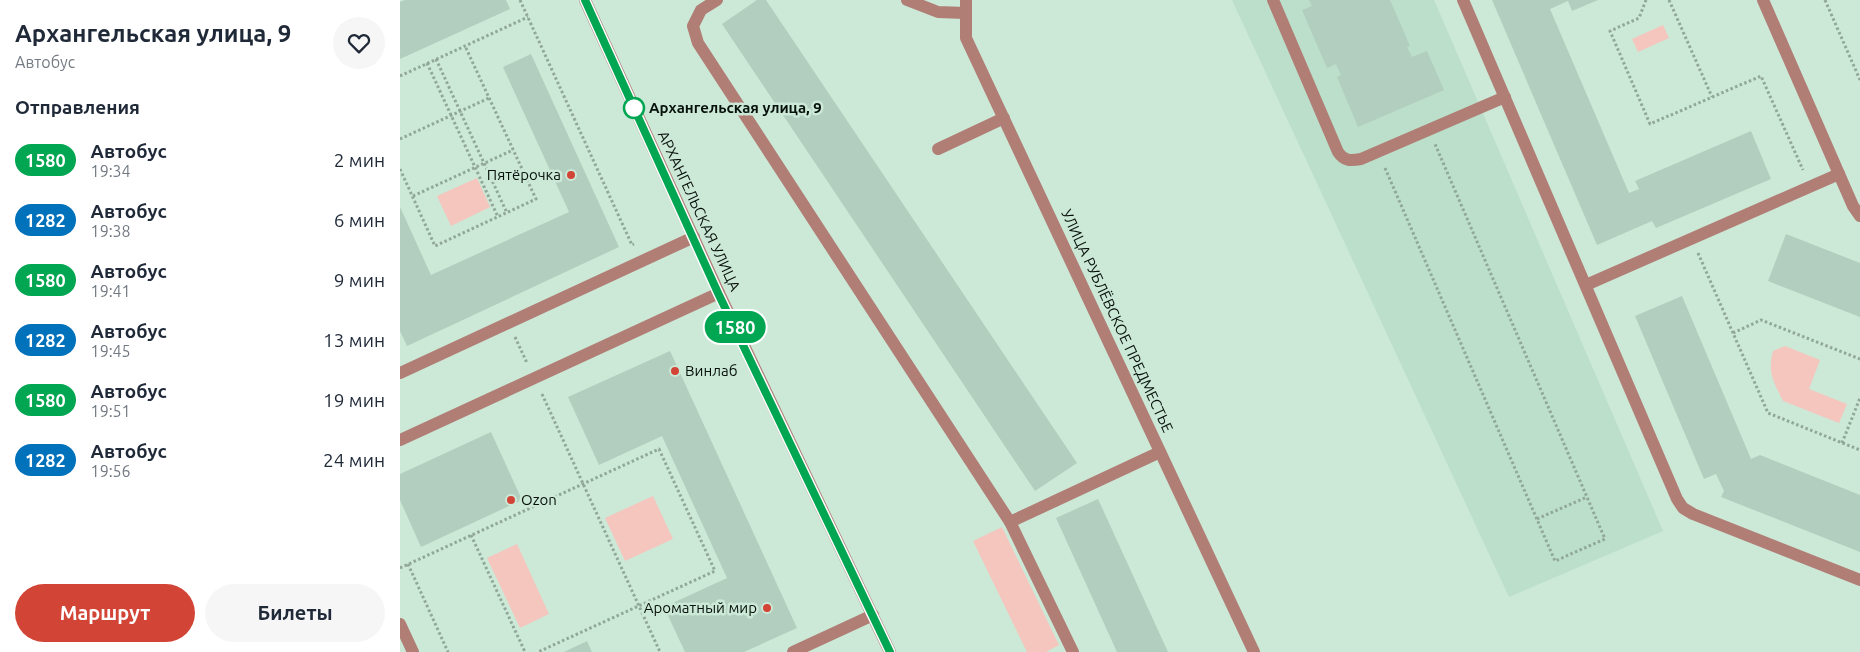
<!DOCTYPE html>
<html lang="ru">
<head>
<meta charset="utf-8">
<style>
	body { margin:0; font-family:Ubuntu,sans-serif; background:#f6f6f7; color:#1f2937; height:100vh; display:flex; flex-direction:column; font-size:19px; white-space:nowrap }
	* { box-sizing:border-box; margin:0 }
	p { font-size:16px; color:#747a83 }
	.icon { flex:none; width:28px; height:28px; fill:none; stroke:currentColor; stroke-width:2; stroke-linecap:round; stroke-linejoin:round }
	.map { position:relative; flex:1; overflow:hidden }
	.side { display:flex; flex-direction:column; background:#fff; width:400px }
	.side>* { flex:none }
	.badge { padding:0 10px; border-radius:16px; font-size:18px; line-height:32px }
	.map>.badge { position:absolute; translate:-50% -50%; box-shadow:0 0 0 2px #fff }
	h2 { padding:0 15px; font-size:19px; line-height:45px }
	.round { display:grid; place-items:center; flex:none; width:52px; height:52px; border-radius:26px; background:#f6f6f7 }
	.summary { display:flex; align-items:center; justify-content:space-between; height:85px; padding:0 15px }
	h1 { font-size:24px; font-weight:700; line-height:38px }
	.action { display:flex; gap:10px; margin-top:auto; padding:10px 15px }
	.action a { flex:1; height:58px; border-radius:30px; background:#d24536; color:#fff; font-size:20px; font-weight:700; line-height:58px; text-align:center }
	.action a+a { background:#f6f6f7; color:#1f2937 }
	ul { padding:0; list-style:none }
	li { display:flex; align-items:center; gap:15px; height:60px; padding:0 15px }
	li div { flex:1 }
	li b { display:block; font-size:19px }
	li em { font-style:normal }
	li .badge { min-width:55px; font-weight:700; text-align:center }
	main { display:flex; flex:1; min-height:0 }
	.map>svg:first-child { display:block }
	.built { fill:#bbdfca }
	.green { fill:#f5c6be }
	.building { fill:#b2cebe }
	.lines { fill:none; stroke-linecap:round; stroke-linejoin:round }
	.path { stroke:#90a799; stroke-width:3; stroke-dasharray:2.5 2.5; stroke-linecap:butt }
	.lane { stroke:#b17e76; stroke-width:12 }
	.street { stroke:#b17e76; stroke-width:12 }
	.line-casing { stroke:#fff; stroke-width:11 }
	.line { stroke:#00a651; stroke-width:8 }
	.stop-dot { fill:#fff; stroke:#00a651; stroke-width:2.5 }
	.poi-dot { fill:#d24536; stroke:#cce8d7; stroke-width:2 }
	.labels { text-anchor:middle; stroke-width:5; stroke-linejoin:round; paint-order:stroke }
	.stop-label { font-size:15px; font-weight:bold; fill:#07110b; stroke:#cce8d7; text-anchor:start }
	.poi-label { font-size:15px; fill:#07110b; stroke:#cce8d7; text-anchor:end }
	.street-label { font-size:15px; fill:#07110b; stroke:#cce8d7 }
</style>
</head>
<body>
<main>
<section class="side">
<div class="summary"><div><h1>Архангельская улица, 9</h1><p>Автобус</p></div><a class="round"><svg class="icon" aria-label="heart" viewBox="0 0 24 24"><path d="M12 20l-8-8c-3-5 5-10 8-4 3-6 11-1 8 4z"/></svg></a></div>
<h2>Отправления</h2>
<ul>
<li><span class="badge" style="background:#00a651;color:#fff">1580</span><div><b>Автобус</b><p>19:34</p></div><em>2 мин</em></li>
<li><span class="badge" style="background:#0072bc;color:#fff">1282</span><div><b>Автобус</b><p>19:38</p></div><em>6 мин</em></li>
<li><span class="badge" style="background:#00a651;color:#fff">1580</span><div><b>Автобус</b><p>19:41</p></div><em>9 мин</em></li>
<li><span class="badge" style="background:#0072bc;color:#fff">1282</span><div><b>Автобус</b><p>19:45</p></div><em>13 мин</em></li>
<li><span class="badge" style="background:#00a651;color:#fff">1580</span><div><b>Автобус</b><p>19:51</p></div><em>19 мин</em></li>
<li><span class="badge" style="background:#0072bc;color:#fff">1282</span><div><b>Автобус</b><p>19:56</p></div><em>24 мин</em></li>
</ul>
<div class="action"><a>Маршрут</a><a>Билеты</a></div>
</section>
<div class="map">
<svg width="1460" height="652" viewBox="0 0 1460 652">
	<rect width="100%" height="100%" fill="#cce8d7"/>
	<path class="built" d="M832 0H1034L1263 531 1109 597Z"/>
	<g class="green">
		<path d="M1263 25 1269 38 1238 52 1232 39Z"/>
		<path d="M77 178 90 207 51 226 37 196Z"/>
		<path d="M1385 346 1420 360 1409 389 1447 404 1439 423 1383 401C1374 382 1367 373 1373 351Z"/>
		<path d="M253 496 273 539 225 561 205 518Z"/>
		<path d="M602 527 659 645 646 652H627L573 541Z"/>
		<path d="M117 544 149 614 120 628 87 558Z"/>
	</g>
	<g class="building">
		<path d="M5 0H106L110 9 0 59V2Z"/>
		<path d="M357 0H366L677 463 635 491 322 24Z"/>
		<path d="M909 0H990L1010 46 1007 47 1012 57 1027 51 1044 90 958 127 937 77 941 75 936 64 927 68 902 10 912 6Z"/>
		<path d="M1092 0H1198L1172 11 1168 1 1150 9 1229 193 1239 189 1235 181 1351 131 1371 179 1256 228 1252 221 1197 245Z"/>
		<path d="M131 54 219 247 7 346 0 331V207L31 275 169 212 103 67Z"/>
		<path d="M1386 234 1460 263V317L1368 281Z"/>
		<path d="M1282 296 1351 459 1360 455 1460 495V552L1321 497 1324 491 1316 474 1304 479 1235 316Z"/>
		<path d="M270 351 397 628 344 652H285L264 607 327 578 262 436 199 465 168 397Z"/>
		<path d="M91 432 122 500 21 547 0 500V474Z"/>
		<path d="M698 499 768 652H717L656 518Z"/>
		<path d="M187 641 192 652H164Z"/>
	</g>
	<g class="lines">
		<g class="path">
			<path d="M120 0 232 245 234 244"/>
			<path d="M1246 0 1239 18 1210 31 1250 124 1361 76 1403 170"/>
			<path d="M1269 0 1312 97"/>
			<path d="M1425 0 1460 80"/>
			<path d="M36 59 107 213"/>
			<path d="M27 63 98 217"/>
			<path d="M0 76 128 17"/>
			<path d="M0 139 89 98"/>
			<path d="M985 168 1155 561 1205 539 1035 144"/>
			<path d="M0 169 35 246 136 199 65 46"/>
			<path d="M13 196 113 150"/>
			<path d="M1298 253 1368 413 1460 450"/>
			<path d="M1333 333 1361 320 1460 359"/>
			<path d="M115 337 127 363"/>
			<path d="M142 394 260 652"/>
			<path d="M1442 443 1460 398"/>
			<path d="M1137 519 1187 497"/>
			<path d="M71 535 125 652"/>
			<path d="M8 564 48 652"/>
			<path d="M0 568 259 449 315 571 138 652"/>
		</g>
		<g class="lane">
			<path d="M317 0 301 10 293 26 298 43 610 522 760 452"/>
			<path d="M507 0 538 12 565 13"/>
			<path d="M873 0 938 152C944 161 950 161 961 159L1105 97"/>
			<path d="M1063 0 1277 499 1283 508 1293 514 1460 580"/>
			<path d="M1363 0 1453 206 1460 216"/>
			<path d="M538 149 604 118"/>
			<path d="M1186 285 1439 174"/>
			<path d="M0 373 294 237"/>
			<path d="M0 440 319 293"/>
			<path d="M610 522 673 652"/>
			<path d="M0 624 13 652"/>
			<path d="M393 652 473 615"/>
		</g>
		<g class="street">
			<path d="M185 0 319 293 490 652"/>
			<path d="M566 0V38L854 652"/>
		</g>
	</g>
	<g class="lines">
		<defs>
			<path id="line" d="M185 0 318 293 490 652"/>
		</defs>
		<use href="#line" class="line-casing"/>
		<use href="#line" class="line"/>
	</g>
	<circle class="stop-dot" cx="234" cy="108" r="10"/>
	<g class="poi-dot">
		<circle cx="171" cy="175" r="5"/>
		<circle cx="275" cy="371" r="5"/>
		<circle cx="111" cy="500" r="5"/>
		<circle cx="367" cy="608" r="5"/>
	</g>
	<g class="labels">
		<g class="stop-label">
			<text x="249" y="113">Архангельская улица, 9</text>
		</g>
		<g class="poi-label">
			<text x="161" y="180">Пятёрочка</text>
			<text x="285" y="376" text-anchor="start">Винлаб</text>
			<text x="121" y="505" text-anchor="start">Ozon</text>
			<text x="357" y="613">Ароматный мир</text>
		</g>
		<g class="street-label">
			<text transform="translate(299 211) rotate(65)" y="5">АРХАНГЕЛЬСКАЯ УЛИЦА</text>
			<text transform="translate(717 321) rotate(65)" y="5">УЛИЦА РУБЛЁВСКОЕ ПРЕДМЕСТЬЕ</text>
		</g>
	</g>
</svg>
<b class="badge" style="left:335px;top:327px;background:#00a651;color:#fff">1580</b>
</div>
</main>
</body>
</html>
